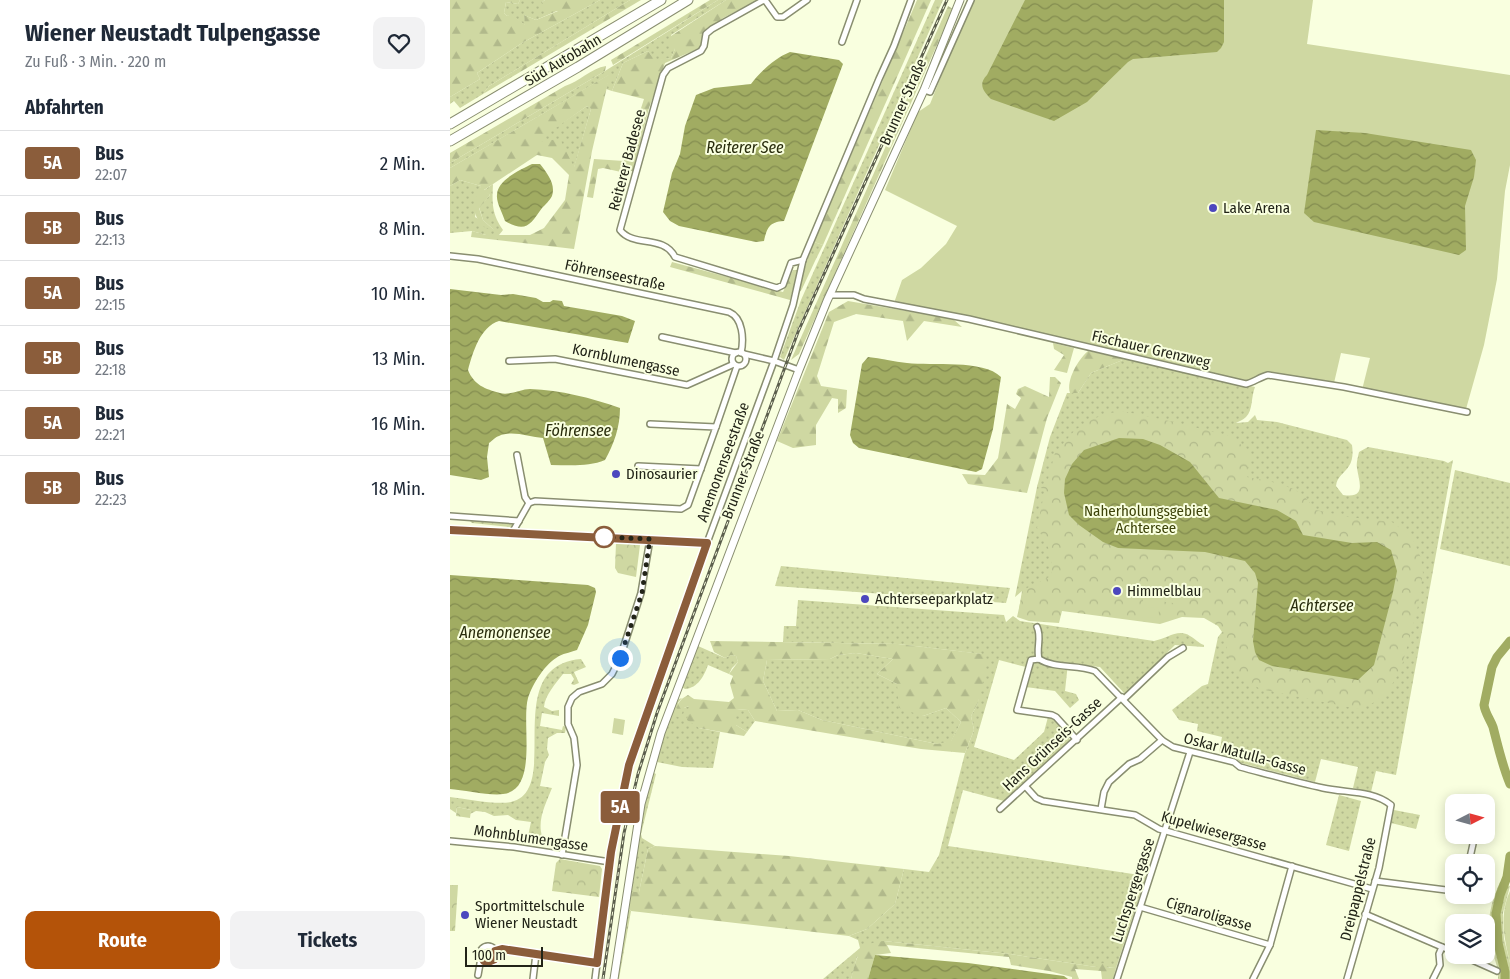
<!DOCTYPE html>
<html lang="de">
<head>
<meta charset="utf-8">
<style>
	body { margin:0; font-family:"Fira Sans Condensed",sans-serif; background:#f2f2f3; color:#1f2937; height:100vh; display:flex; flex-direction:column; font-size:19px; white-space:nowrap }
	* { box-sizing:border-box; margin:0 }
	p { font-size:16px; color:#747a83 }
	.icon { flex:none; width:28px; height:28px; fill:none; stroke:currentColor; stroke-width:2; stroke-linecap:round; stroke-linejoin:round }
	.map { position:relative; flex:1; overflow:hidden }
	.side { display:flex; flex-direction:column; background:#fff; width:450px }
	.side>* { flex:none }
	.badge { padding:0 10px; border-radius:4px; font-size:18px; line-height:32px }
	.needle { width:32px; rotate:84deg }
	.fabs { position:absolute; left:995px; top:794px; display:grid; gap:10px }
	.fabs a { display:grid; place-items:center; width:50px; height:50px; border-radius:10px; background:#fff; box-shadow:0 2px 12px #0003; font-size:25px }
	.scale { position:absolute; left:15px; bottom:12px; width:78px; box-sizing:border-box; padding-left:5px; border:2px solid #222418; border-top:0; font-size:14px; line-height:18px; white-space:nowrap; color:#222418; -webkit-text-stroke:4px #f9ffdf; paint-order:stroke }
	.you { position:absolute; width:25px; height:25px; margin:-12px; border:4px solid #fff; border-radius:50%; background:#1a73e8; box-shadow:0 0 0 8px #1a73e833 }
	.map>.badge { position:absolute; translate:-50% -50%; box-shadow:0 0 0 2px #fff }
	h2 { padding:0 25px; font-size:19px; line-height:45px }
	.round { display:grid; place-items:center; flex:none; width:52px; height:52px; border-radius:10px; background:#f2f2f3 }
	.head { display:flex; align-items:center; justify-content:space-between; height:85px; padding:0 25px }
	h1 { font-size:24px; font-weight:700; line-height:38px }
	.button { display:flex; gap:10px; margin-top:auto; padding:10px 25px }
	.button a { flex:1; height:58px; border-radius:10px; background:#b45309; color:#fff; font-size:20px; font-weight:700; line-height:58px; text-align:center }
	.button a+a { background:#f2f2f3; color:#1f2937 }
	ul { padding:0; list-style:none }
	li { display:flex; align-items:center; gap:15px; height:65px; padding:0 25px; border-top:1px solid #e0e1e3 }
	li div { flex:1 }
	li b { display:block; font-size:19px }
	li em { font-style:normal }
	li .badge { min-width:55px; font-weight:700; text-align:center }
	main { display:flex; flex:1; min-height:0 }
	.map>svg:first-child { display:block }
	.grass { fill:url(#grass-dots) }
	.forest { fill:url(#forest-firs); fill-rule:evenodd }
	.park { fill:url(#park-crowns) }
	.garden { fill:#cfd8a2 }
	.water { fill:url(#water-waves) }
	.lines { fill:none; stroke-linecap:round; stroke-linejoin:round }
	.river { stroke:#a1ac62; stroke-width:9 }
	.minor-casing { stroke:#898e70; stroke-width:8 }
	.secondary-casing { stroke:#898e70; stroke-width:9 }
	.motorway-casing { stroke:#898e70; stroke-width:11 }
	.minor { stroke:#fff; stroke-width:5 }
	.secondary { stroke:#fff; stroke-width:7 }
	.motorway { stroke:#fff; stroke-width:9 }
	.rail-casing { stroke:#5c5f4d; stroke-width:3 }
	.rail { stroke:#f9ffdf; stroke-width:1; stroke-dasharray:4; stroke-linecap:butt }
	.line-casing { stroke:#fff; stroke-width:11 }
	.line { stroke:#8b5d3b; stroke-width:8 }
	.walk { stroke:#222418; stroke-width:5; stroke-dasharray:0 9 }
	.poi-dot { fill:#4c47be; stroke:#f9ffdf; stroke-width:2 }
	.stop-dot { fill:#fff; stroke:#8b5d3b; stroke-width:2.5 }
	.labels { text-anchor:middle; stroke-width:4; stroke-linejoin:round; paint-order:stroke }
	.street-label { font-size:15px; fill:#222418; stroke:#f9ffdf }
	.poi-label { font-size:15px; fill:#222418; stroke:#f9ffdf; text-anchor:start }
	.park-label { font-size:15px; fill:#3d4309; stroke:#f9ffdf }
	.water-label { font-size:16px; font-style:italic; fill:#282c0c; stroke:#f9ffdf }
</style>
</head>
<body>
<main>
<section class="side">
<div class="head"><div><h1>Wiener Neustadt Tulpengasse</h1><p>Zu Fuß · 3 Min. · 220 m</p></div><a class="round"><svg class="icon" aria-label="heart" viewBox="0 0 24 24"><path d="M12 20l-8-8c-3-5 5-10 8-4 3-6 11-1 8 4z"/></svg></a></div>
<h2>Abfahrten</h2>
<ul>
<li><span class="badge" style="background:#8b5d3b;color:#fff">5A</span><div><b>Bus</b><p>22:07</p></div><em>2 Min.</em></li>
<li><span class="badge" style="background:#8b5d3b;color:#fff">5B</span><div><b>Bus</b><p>22:13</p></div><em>8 Min.</em></li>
<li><span class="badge" style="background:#8b5d3b;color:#fff">5A</span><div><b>Bus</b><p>22:15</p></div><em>10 Min.</em></li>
<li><span class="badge" style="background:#8b5d3b;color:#fff">5B</span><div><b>Bus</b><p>22:18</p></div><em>13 Min.</em></li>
<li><span class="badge" style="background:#8b5d3b;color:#fff">5A</span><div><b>Bus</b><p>22:21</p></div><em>16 Min.</em></li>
<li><span class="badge" style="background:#8b5d3b;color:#fff">5B</span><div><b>Bus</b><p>22:23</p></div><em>18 Min.</em></li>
</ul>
<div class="button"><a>Route</a><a>Tickets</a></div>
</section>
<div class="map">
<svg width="1060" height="979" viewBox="0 0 1060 979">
	<defs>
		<pattern id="grass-dots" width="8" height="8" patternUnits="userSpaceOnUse" patternTransform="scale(1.25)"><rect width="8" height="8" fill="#cfd8a2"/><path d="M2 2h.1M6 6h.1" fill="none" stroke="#b1b98b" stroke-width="1.8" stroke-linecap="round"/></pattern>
		<pattern id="forest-firs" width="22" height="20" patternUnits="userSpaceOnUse" patternTransform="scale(1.25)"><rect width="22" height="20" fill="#cfd8a2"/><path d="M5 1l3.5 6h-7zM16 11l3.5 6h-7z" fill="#b1b98b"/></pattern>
		<pattern id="park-crowns" width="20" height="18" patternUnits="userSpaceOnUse" patternTransform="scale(1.25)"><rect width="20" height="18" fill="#cfd8a2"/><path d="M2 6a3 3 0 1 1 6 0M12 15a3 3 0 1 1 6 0" fill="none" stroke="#b1b98b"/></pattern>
		<pattern id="water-waves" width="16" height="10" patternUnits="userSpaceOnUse" patternTransform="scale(1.25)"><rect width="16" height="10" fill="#a1ac62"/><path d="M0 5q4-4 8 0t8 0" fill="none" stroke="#838c50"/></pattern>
	</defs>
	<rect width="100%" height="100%" fill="#f9ffdf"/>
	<g class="grass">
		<path d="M70 0H95L92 2 109 10 86 20 74 15 76 26 61 15 57 16 54 13 56 2 68 4Z"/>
		<path d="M150 0H180L39 86 33 94 10 108 4 101 0 104V97L30 79 27 73 72 43Z"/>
		<path d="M268 0H276L221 35 225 49 221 58 205 61 198 51 173 63 162 91 156 89 159 75 0 168V163L155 71Z"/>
		<path d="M485 0H493L334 360 330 357 351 300Z"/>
		<path d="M137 106 141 109 124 168 84 142Z"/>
		<path d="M10 180 31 186 25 217 44 230 33 220 29 207 40 195 33 191 43 184C42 204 42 214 53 230L49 235H36L22 231 0 233V186Z"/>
		<path d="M364 242 373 245 365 261H357Z"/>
		<path d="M675 359 805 387C801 396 803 411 796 417 793 420 789 421 786 423L798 422 805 415 807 420 827 422 897 440 902 445C903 452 903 460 899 466 894 474 887 476 886 486L893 495C917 499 909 482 907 468 906 463 908 457 909 452L918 447 994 461 998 463 1003 460 946 775 926 771 921 792 903 788 908 767 871 759 865 782 791 763 787 759 769 753 772 737 747 731 748 724 729 720 722 710 752 686 758 684 768 637 772 632H775L919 699 633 552 569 609 572 591 565 597 587 487 600 437 617 393H628L641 373Z"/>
		<path d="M1005 470 1060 483V566L990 549Z"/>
		<path d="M19 520 62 522 63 525 61 527 22 523Z"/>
		<path d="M331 566 560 588 556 603 325 586Z"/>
		<path d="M348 600 554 615 556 622 563 616 570 621 704 641C717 639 728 628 740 636 746 639 748 643 754 645V647L725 645 675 694 650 667 618 663 615 691 626 694 629 700 620 708 605 691 576 687 580 668 549 660 524 747 564 760 594 732 598 717C608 721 618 730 620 741L554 801 513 790 498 846 696 876 666 968 646 967 560 954 434 941 407 957 401 979H373L410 948 408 940 399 936 417 929 445 904 454 869 479 872 489 855 515 753 524 730 521 716 528 703 532 654 448 644 333 642 334 626H346Z"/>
		<path d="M248 646 275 658 281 655 286 656 288 662 282 668 279 674 258 665C254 676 248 688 235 689L232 687V683Z"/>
		<path d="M406 653 443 659 427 674 447 684 473 716 496 708 511 722 501 742 487 744 372 720 348 710 327 711 313 681 317 660 380 659 388 655Z"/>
		<path d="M131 659 136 667 124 672 129 683 124 685 121 684 124 679 121 674H113C106 683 95 695 94 707L102 711 109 710V716L92 713 90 726 112 730 113 726 116 727 115 733H107L98 738 97 749 99 755 95 762 90 786 102 788C96 803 87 820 92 836L106 839 105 845 77 841 81 822 66 820 58 815 44 816 35 812 26 811 20 814 21 810 7 807 6 813 0 809V797C16 799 47 805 61 802 114 790 48 666 131 659Z"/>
		<path d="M232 698 228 703 234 708 239 706 249 728 270 732 263 768 232 767 207 762 208 750 226 700Z"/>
		<path d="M286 709 298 710 305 721 297 732 286 725Z"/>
		<path d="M204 773 206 774 191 834 192 838 205 846 198 849 189 892H183L179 909 181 911 169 979H167L185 855C188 847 188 841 189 832 190 815 195 787 204 773Z"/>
		<path d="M889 795 911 801 899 851 876 845Z"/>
		<path d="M944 810 970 815 966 829 941 823Z"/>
		<path d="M1050 882 1060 886 1053 913V925L1054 939 1060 963V979H1048C1049 967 1043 956 1040 944 1036 922 1041 902 1050 882Z"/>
	</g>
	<g class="forest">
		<path d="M0 0H70L68 4 56 2 54 13 57 16 61 14 75 25 74 15 86 20 108 11 96 10 92 2 95 0H150L72 43 27 73 30 79 0 97Z"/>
		<path d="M180 0H191L33 94 39 86Z"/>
		<path d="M260 0H268L163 65 161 60Z"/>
		<path d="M276 0H308L273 18 256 31 253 45 250 48 215 63 199 108 183 171 171 172 153 168 148 169 143 198 137 197 144 159 174 161 194 99 162 91 173 63 198 51 205 60 221 58 225 49 219 44 221 36Z"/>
		<path d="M467 0H481L373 245 364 242Z"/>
		<path d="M498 6 503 9 349 354 341 360Z"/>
		<path d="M156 66 155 71 0 163V153L115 86C129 82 141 68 156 66Z"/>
		<path d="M160 74 142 151 124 249 21 237 22 231 36 235H80L94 228 115 200 119 175 102 158 87 155 34 190 40 195 29 208 33 220 45 231 31 226C21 208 23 203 31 186L10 180 0 186V168ZM137 106 141 109 124 167 110 139 86 142Z"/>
		<path d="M359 259 365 261 352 289 345 298 357 261Z"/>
		<path d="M222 262 333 292 343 270H348L340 300 220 267Z"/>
		<path d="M398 301 503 319 512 327 474 321 457 341 453 321 406 314 384 322 367 376 371 386 397 390 396 408 388 413V399L382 398 366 425V445L343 448 327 441 379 312Z"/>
		<path d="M603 343 624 348 617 373 604 370 614 355 604 349Z"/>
		<path d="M638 351 675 359 641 373 628 393H620C616 380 628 360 638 351Z"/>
		<path d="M600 377H605L611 383 597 418 577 493 518 484 512 474 535 475 548 458 557 404 565 409 571 398 566 394 568 389 575 386 599 397Z"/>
		<path d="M260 641 448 644 533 654 537 663 528 703 521 716 524 730 515 753 471 749 305 721 298 710 286 709V725L297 732 294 736 249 728 237 720 239 706 234 708 230 718 226 716C227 705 228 700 238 695L244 699 279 702 284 698 280 684 283 676 279 674 288 662 286 656 281 655 275 658 264 652ZM406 653 443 659 427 674 447 684 449 708 473 716 496 708 511 722 501 741 487 744 372 720 348 710 327 711 313 681 317 660 380 659 388 655Z"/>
		<path d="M205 846 339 856 454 869 445 904 417 929 399 936 181 911 179 909 182 892H189L198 849Z"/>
		<path d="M1060 891V963C1054 938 1049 915 1060 891Z"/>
		<path d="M434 941 560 954 646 967 653 963 658 968H666L663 979H652L651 971 625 969 629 979H622V977L599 971 561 965 559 957 437 945 441 953 425 955 418 979H401C407 957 408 943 434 941Z"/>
	</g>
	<g class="park">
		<path d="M672 411 724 422 779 436 801 452 797 477 819 481 844 489 855 497 866 510 898 517 942 522 958 534 964 542 971 558 973 573 967 611 951 669 940 688 932 696 925 702 908 709 810 689 785 672 778 657 775 633 772 632 768 626 754 618 732 617 710 624 612 611 609 623 579 621 567 617 573 590 601 576C603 553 599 547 587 528L595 489 587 487 588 484 596 487 605 453 625 430 641 420 655 414Z"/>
		<path d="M166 543 190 545 186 577 168 573 165 568Z"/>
		<path d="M164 718 175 720 173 735 162 733Z"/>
		<path d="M7 807 21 810 20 818 6 816Z"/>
		<path d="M110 859 150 866 152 869 149 897 102 891 106 863Z"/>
		<path d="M0 885H8L5 931H0Z"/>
	</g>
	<g class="garden">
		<path d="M524 0H863L857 44 1060 75V165L1055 191 1047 279 1034 345 1016 409 912 390 920 358 891 353 884 383 812 373 807 378 797 382 622 340 444 303 452 280 471 268 496 244 507 226 435 190 468 112 480 104 505 42Z"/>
		<path d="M717 583 733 585 732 593 716 592Z"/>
		<path d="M716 594 732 595 731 604 715 602Z"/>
		<path d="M693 598 709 600V608L693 607Z"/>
		<path d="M692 608 709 610 708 618 692 617Z"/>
	</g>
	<g class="water">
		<path d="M575 0H774V42L771 48 767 52 683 59 678 62 637 102 604 121 541 99C533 91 528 84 537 75Z"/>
		<path d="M340 52 389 60 393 64 334 221C319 222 317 228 314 241L306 242 229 226 220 221 213 212 222 173 230 154 235 126 246 95 264 88 301 84C311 71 325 58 340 52Z"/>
		<path d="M866 130 915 133 1021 150 1026 160 1024 177 1015 206 1016 250 1009 255 864 222 854 213Z"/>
		<path d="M82 164H90C97 173 106 184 102 196 100 200 95 205 92 208 80 225 76 233 55 221 53 214 46 202 47 195 47 180 70 170 82 164Z"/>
		<path d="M0 289 51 295 63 294 86 298 93 302H100L103 300 112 301 114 306 172 316 185 321 178 343 49 321C30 327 23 352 18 370 24 385 35 389 50 393 59 396 71 389 80 389 111 390 141 398 170 408 170 427 164 444 155 460 139 467 119 465 101 465L93 438C79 437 62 430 49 436 45 437 42 441 39 443L37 457 39 477 31 480 0 475Z"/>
		<path d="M418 357C431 358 444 362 457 363 482 366 533 359 551 377L543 429 532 469 526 472 409 448 403 443 400 435 412 364Z"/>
		<path d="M669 438 693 439 710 445 740 462 769 498 827 510 846 521 853 535 902 543 927 542 941 550 947 571 943 592 924 665 908 680 822 666 809 660 805 652 803 641 808 583 805 573 795 561 755 552 668 548 653 542 629 525 619 515 614 493 615 479 622 464 634 450Z"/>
		<path d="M0 575 138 585 145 588 146 592 138 625 127 650C122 652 115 653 109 656 95 664 83 683 78 698 71 723 89 790 53 794 41 796 13 790 0 789Z"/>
		<path d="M425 955 518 963 614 976 618 979H418Z"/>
	</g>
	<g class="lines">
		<g class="river">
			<path d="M1060 641 1047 657 1042 667 1034 705C1035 713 1040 719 1043 727 1048 746 1052 765 1060 784"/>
			<path d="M1055 979V972L1048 943 1046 914 1050 895 1057 877 1060 856"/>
		</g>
		<defs>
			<g id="minor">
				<path d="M314 0 262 29 256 34 254 46 251 51 218 68 213 75 170 230C184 248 213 234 225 257L327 288 333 285 341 263 353 260"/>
				<path d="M315 0 327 17H333L357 0"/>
				<path d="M392 42 407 0"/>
				<path d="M474 90 480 92 521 0"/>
				<path d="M0 256 28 259 81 270 279 312C293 318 294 339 291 353"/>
				<path d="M380 295H404L414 299 519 319 796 384C804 382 810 377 818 375L894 387 1017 412"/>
				<path d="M212 337 286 353"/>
				<circle cx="289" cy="359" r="7"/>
				<path d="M294 354 324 361 349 370"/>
				<path d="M59 361 105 359 237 385 284 364"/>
				<path d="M266 427 287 366"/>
				<path d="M67 455 75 497 79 503"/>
				<path d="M188 466 251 469"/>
				<path d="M0 516 69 521"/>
				<path d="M0 530 257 543"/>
				<path d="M62 533 79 503 85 501 231 509 238 505 266 427 200 424"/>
				<path d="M587 627C592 637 586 648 589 659"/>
				<path d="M674 699 718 657 733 648"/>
				<path d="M627 740 606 717 602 715 567 710 581 660 589 659C605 669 627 664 645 671L712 740 723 747 784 762 790 767C817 774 845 782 873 788 895 793 923 790 941 805L929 868 897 979"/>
				<path d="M576 787 586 798 593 801 685 815 709 829 922 889"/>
				<path d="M550 809 672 697"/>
				<path d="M651 809 654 792 659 782 679 764 690 759 712 740"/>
				<path d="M0 841 64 847 160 862"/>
				<path d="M112 855 127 765 124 738 118 724V707L122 698 129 692 152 684 162 674 170 658 191 593 200 539"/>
				<path d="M1019 862 1023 844"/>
				<path d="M925 881 1004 891"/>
				<path d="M690 907 820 945"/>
				<path d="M915 914 992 947 989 954 990 965 983 979"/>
				<circle cx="38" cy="954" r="8"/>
				<path d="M992 947 1004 952"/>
				<path d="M45 951 53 949 147 963"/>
				<path d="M1011 955 1047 971"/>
				<path d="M28 975 31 958"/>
				<path d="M83 979 86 954"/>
				<path d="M145 979 161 852 179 765 257 543 324 361 343 305 353 260 429 79 444 46 461 0"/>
				<path d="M667 979 740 752"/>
				<path d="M803 979 820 945 842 866"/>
			</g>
			<path id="secondary" d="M164 979 191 804 211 733 349 370 377 301 474 90 510 0"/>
			<g id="motorway">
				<path d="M0 124 211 0"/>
				<path d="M0 141 128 67 238 0"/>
			</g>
		</defs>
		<use href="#minor" class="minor-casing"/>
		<use href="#secondary" class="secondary-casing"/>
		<use href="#motorway" class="motorway-casing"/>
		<use href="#minor" class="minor"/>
		<use href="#secondary" class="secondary"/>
		<use href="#motorway" class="motorway"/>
		<defs>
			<path id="rail" d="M153 979 174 833 188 774 207 713 348 332 497 0"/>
		</defs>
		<use href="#rail" class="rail-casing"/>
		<use href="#rail" class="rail"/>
	</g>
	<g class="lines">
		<defs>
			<path id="line" d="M0 530 257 543 179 765 161 852 147 963 52 949 45 951V959L38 962 34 961 30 954"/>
		</defs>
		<use href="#line" class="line-casing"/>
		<use href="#line" class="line"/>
		<path class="walk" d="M154 537 200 539 192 593 170 658"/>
	</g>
	<g class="poi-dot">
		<circle cx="763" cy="208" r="5"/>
		<circle cx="166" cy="474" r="5"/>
		<circle cx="667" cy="591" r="5"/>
		<circle cx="415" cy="599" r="5"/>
		<circle cx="15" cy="915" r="5"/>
	</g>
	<circle class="stop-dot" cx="154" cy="537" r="10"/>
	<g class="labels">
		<g class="street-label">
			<text transform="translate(113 60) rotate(-31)" y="5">Süd Autobahn</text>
			<text transform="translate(453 102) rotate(-66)" y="5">Brunner Straße</text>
			<text transform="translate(177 160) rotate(-75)" y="5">Reiterer Badesee</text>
			<text transform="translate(165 275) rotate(12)" y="5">Föhrenseestraße</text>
			<text transform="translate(701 349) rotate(13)" y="5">Fischauer Grenzweg</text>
			<text transform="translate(176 360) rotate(12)" y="5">Kornblumengasse</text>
			<text transform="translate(273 462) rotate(-70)" y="5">Anemonenseestraße</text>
			<text transform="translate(293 475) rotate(-69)" y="5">Brunner Straße</text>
			<text transform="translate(602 744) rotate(-43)" y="5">Hans Grünseis-Gasse</text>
			<text transform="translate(795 754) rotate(15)" y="5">Oskar Matulla-Gasse</text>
			<text transform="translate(764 831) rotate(16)" y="5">Kupelwiesergasse</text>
			<text transform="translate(81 838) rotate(8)" y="5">Mohnblumengasse</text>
			<text transform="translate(908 889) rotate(-76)" y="5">Dreipappelstraße</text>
			<text transform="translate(683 890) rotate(-72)" y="5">Luchspergergasse</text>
			<text transform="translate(759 914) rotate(16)" y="5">Cignaroligasse</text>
		</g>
		<g class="poi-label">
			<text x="773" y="213">Lake Arena</text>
			<text x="176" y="479">Dinosaurier</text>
			<text x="677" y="596">Himmelblau</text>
			<text x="425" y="604">Achterseeparkplatz</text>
			<text x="25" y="911">Sportmittelschule<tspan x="25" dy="17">Wiener Neustadt</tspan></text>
		</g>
		<g class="park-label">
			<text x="696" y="516">Naherholungsgebiet<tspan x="696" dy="17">Achtersee</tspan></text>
		</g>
		<g class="water-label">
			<text x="295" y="153">Reiterer See</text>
			<text x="128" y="436">Föhrensee</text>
			<text x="872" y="611">Achtersee</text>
			<text x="55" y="638">Anemonensee</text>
		</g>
	</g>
</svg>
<div class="fabs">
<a><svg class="needle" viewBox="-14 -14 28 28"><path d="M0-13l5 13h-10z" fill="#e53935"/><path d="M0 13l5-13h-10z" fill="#747a83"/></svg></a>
<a><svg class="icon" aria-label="locate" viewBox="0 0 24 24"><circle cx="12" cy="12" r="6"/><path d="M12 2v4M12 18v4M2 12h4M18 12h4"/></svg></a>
<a><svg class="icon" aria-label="layers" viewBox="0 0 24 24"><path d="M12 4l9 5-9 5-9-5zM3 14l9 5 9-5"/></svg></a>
</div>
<div class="scale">100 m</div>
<div class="you" style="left:170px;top:658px"></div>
<b class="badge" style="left:170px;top:807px;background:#8b5d3b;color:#fff">5A</b>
</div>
</main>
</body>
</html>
